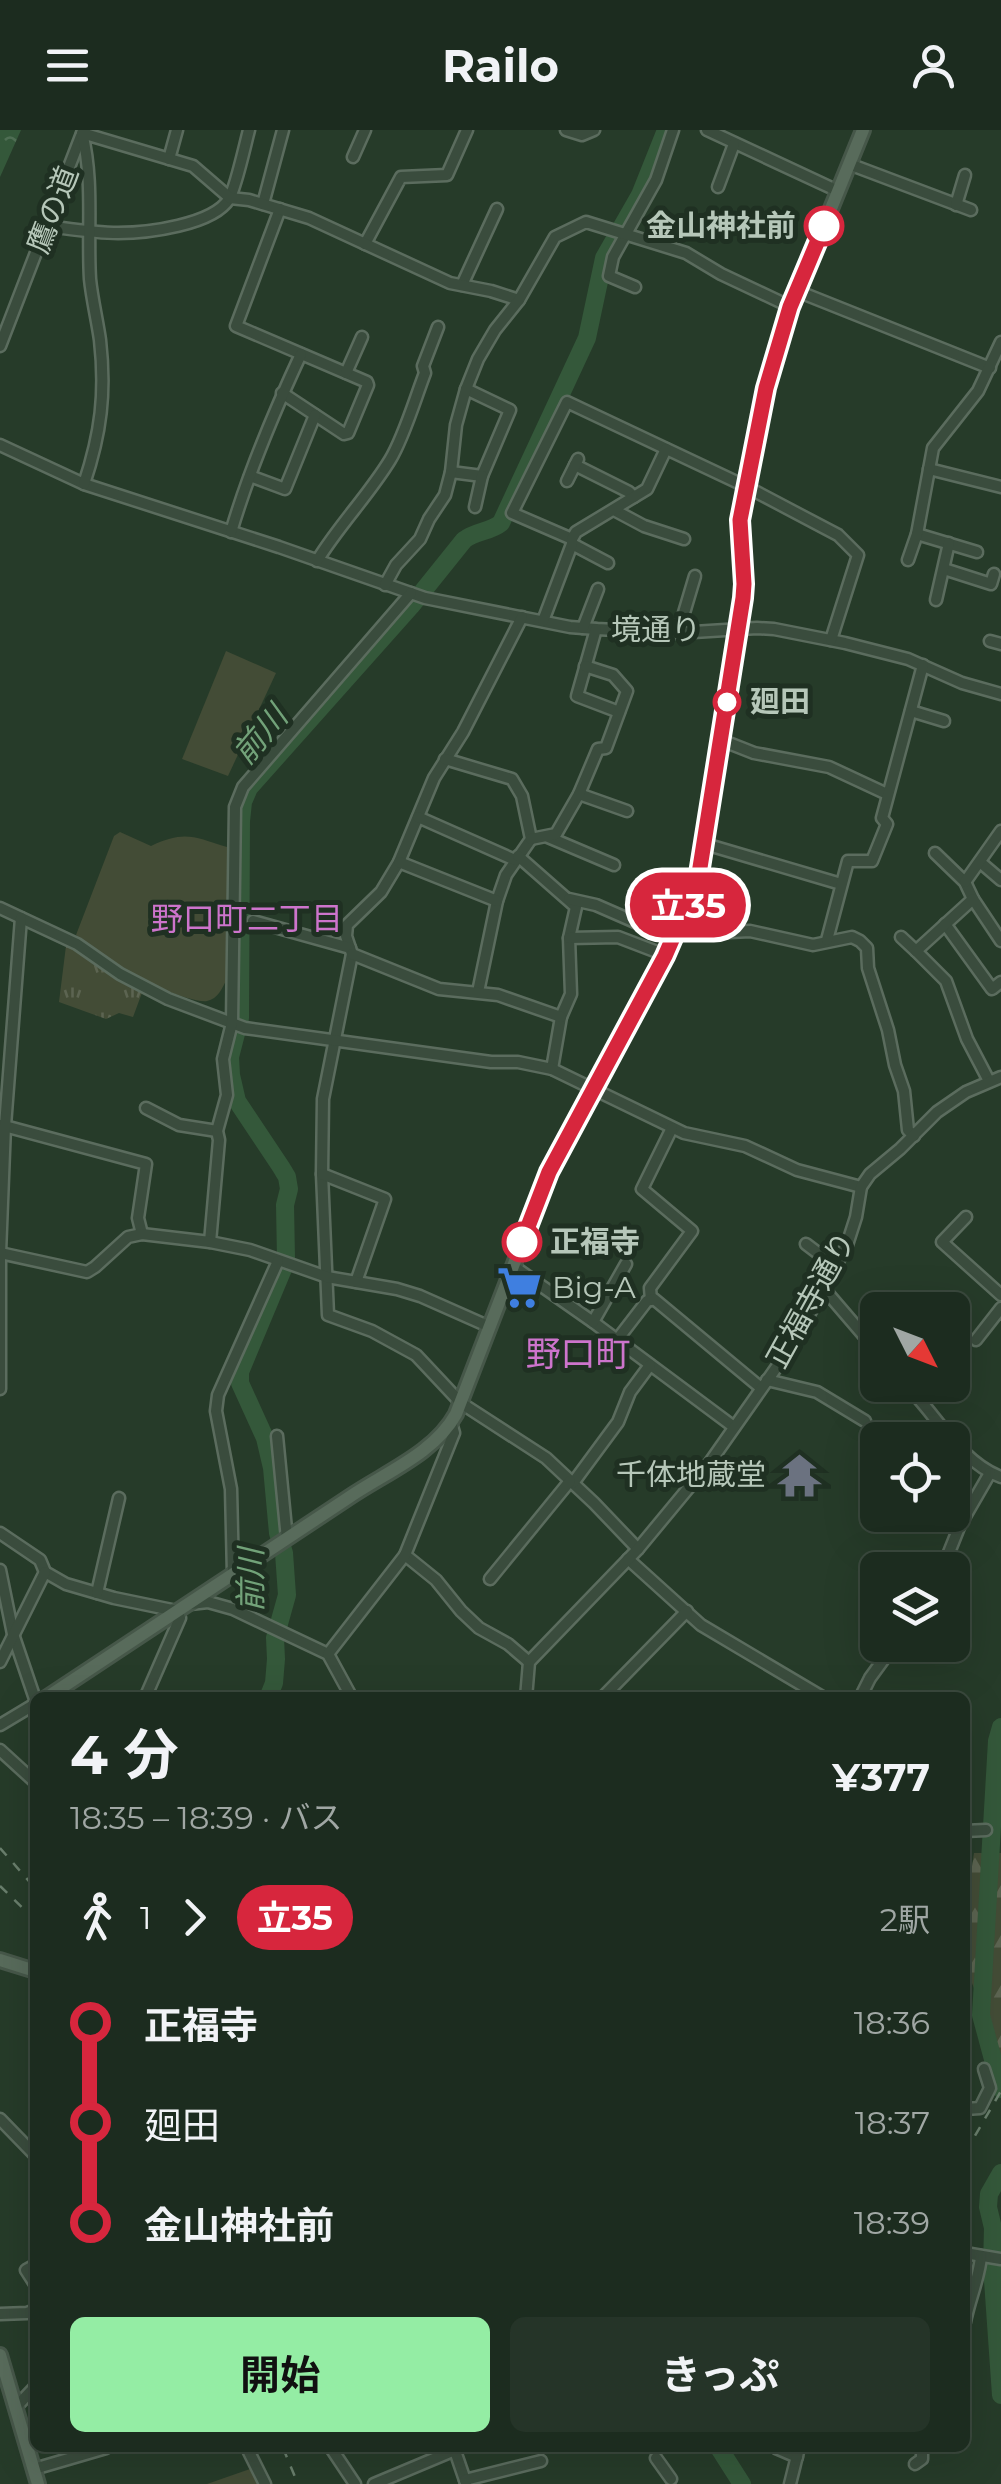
<!DOCTYPE html>
<html lang="ja">
<head>
<meta charset="utf-8">
<style>
	body { margin:0; font-family:Montserrat,"Noto Sans JP",sans-serif; background:#253428; color:#f1f3f6; height:100vh; display:flex; flex-direction:column; font-size:38px; white-space:nowrap }
	* { box-sizing:border-box; margin:0 }
	p { font-size:32px; color:#a0a7a4 }
	.icon { flex:none; width:55px; height:55px; fill:none; stroke:currentColor; stroke-width:2; stroke-linecap:round; stroke-linejoin:round }
	.map { position:relative; flex:1; overflow:hidden }
	.drawer { position:absolute; left:30px; top:1562px; width:940px; height:760px; display:flex; flex-direction:column; background:#1c2c1f; border-radius:15px; box-shadow:0 10px 40px #0002,0 0 0 2px #3a483d }
	.drawer>* { flex:none }
	.badge { padding:0 20px; border-radius:32px; font-size:35px; line-height:65px }
	.needle { width:65px; rotate:132deg }
	.controls { position:absolute; left:860px; top:1162px; display:grid; gap:20px }
	.controls a { display:grid; place-items:center; width:110px; height:110px; border-radius:15px; background:#1c2c1f; box-shadow:0 10px 40px #0002,0 0 0 2px #3a483d; font-size:50px }
	.map>.badge { position:absolute; translate:-50% -50%; box-shadow:0 0 0 5px #fff }
	.legs { display:flex; align-items:center; gap:15px; height:110px; padding:0 40px; font-size:32px }
	.legs p { margin-inline-start:auto }
	.headline { display:flex; align-items:center; justify-content:space-between; height:170px; padding:0 40px }
	h1 { font-size:55px; font-weight:700; line-height:75px }
	.action { display:flex; gap:20px; margin-top:auto; padding:20px 40px }
	.action a { flex:1; height:115px; border-radius:15px; background:#94eda4; color:#111; font-size:40px; font-weight:700; line-height:115px; text-align:center }
	.action a+a { background:#253428; color:#f1f3f6 }
	ul { padding:0 40px; list-style:none }
	li { display:flex; align-items:center; gap:35px; height:100px; font-size:38px }
	li i { display:grid; place-items:center; width:15px; height:100%; margin:0 12px; background:currentColor }
	li i::after { content:''; width:25px; height:25px; margin:-12px; border:8px solid; border-radius:50%; background:#1c2c1f }
	li p { margin-inline-start:auto }
	li:first-child i { background:linear-gradient(#0000 50%,currentColor 0) }
	li:last-child i { background:linear-gradient(currentColor 50%,#0000 0) }
	header { display:flex; justify-content:space-between; align-items:center; height:130px; padding:0 40px; background:#1c2c1f; font-size:45px; font-weight:700 }
	.map>svg:first-child { display:block }
	.grass { fill:url(#grass-tufts) }
	.forest { fill:url(#forest-firs) }
	.garden { fill:#434c36 }
	.water { fill:url(#water-ripples) }
	.lines { fill:none; stroke-linecap:round; stroke-linejoin:round }
	.river { stroke:#34583a; stroke-width:18 }
	.minor-casing { stroke:#5b6c5e; stroke-width:15 }
	.major-casing { stroke:#465749; stroke-width:18 }
	.minor { stroke:#3a4c3d; stroke-width:10 }
	.major { stroke:#586b5b; stroke-width:12 }
	.rail { stroke:#697e6c; stroke-width:2.5; stroke-dasharray:10 10; stroke-linecap:butt }
	.line-1-casing { stroke:#fff; stroke-width:22 }
	.line-1 { stroke:#d7263d; stroke-width:15 }
	.stop-1-dot { fill:#fff; stroke:#d7263d; stroke-width:5 }
	.labels { text-anchor:middle; stroke-width:10; stroke-linejoin:round; paint-order:stroke }
	.street-label { font-size:30px; fill:#b6c7b9; stroke:#1f3022 }
	.stop-label { font-size:30px; font-weight:bold; fill:#b6c7b9; stroke:#1f3022; text-anchor:start }
	.poi-label { font-size:30px; fill:#b6c7b9; stroke:#1f3022; text-anchor:start }
	.water-label { font-size:32px; font-style:italic; fill:#72a279; stroke:#1f3022 }
	.neighbourhood-label { font-size:32px; fill:#cd74cc; stroke:#1f3022 }
	.quarter-label { font-size:35px; fill:#cd74cc; stroke:#1f3022 }
</style>
</head>
<body>
<header><svg class="icon" aria-label="menu" viewBox="0 0 24 24"><path d="M4 6h16M4 12h16M4 18h16"/></svg>Railo<svg class="icon" aria-label="person" viewBox="0 0 24 24"><circle cx="12" cy="8" r="4"/><path d="M4 21q1-7 8-7t8 7"/></svg></header>
<div class="map">
<svg width="1001" height="2354" viewBox="0 0 1001 2354">
	<defs>
		<pattern id="grass-tufts" width="24" height="20" patternUnits="userSpaceOnUse" patternTransform="scale(2.5)"><rect width="24" height="20" fill="#434c36"/><path d="M3 7l-1-3M5 7V3M7 7l1-3M15 17l-1-3M17 17v-4M19 17l1-3" fill="none" stroke="#5c6451"/></pattern>
		<pattern id="forest-firs" width="22" height="20" patternUnits="userSpaceOnUse" patternTransform="scale(2.5)"><rect width="22" height="20" fill="#434c36"/><path d="M5 1l3.5 6h-7zM16 11l3.5 6h-7z" fill="#5c6451"/></pattern>
		<pattern id="water-ripples" width="26" height="14" patternUnits="userSpaceOnUse" patternTransform="scale(2.5)"><rect width="26" height="14" fill="#34583a"/><path d="M2 4q2-2 4 0t4 0M15 11q2-2 4 0t4 0" fill="none" stroke="#4f6e54"/></pattern>
	</defs>
	<rect width="100%" height="100%" fill="#263b29"/>
	<path class="grass" d="M66 816 83 822 143 860 133 887 119 883 106 889 59 872Z"/>
	<path class="forest" d="M974 1723H1001V1947L984 1885 969 1845 971 1743Z"/>
	<g class="garden">
		<path d="M226 521 276 543 228 646 182 629Z"/>
		<path d="M120 702 151 716C185 700 194 707 227 717V849C222 858 218 869 207 871 194 874 132 848 119 840 104 830 90 816 76 805L114 706Z"/>
		<path d="M250 2339 258 2354H207Z"/>
	</g>
	<path class="water" d="M0 0H21L0 47Z"/>
	<g class="lines">
		<g class="river">
			<path d="M268 1568 274 1553 276 1529 275 1508 287 1465 284 1423 278 1403 272 1338 265 1308 240 1253V1242L283 1139 286 1128 285 1075 289 1059 287 1047 281 1037 237 971 231 945 230 927 240 888 241 691 243 672 249 658 411 476 464 410C475 401 490 402 501 393L587 208 604 128 640 65 666 0"/>
			<path d="M1001 1597 997 1611 981 1885 1001 1959"/>
			<path d="M1001 2043 989 2064 988 2077 993 2098 992 2136 1001 2265"/>
			<path d="M719 2318 742 2354"/>
		</g>
		<defs>
			<g id="minor">
				<path d="M566 0 582 5 594 0"/>
				<path d="M707 0 838 61"/>
				<path d="M353 27 365 0"/>
				<path d="M169 29 177 0"/>
				<path d="M849 34 971 80"/>
				<path d="M718 57 734 14"/>
				<path d="M263 74 283 0"/>
				<path d="M956 75 965 45"/>
				<path d="M280 79 236 196 367 252 368 255 348 303 344 304 282 263"/>
				<path d="M47 96C71 99 95 103 118 103 147 103 213 95 229 69 236 57 245 15 249 0"/>
				<path d="M365 114 401 47 447 45 467 0"/>
				<path d="M462 155 497 79"/>
				<path d="M635 157 609 146 613 127 656 50 673 0"/>
				<path d="M797 161 990 238"/>
				<path d="M0 216 81 6"/>
				<path d="M346 243 362 207"/>
				<path d="M0 315 84 354 279 417 425 468 570 497 596 499 678 503 757 498 774 499 845 513 908 529 962 553 1001 564"/>
				<path d="M575 335 629 362 634 367"/>
				<path d="M929 339 1001 357"/>
				<path d="M451 342 482 346 510 280 466 259"/>
				<path d="M250 346 285 359 315 285"/>
				<path d="M567 351 578 329"/>
				<path d="M84 354C101 303 106 263 100 210 97 189 92 169 90 149 87 99 94 52 82 3L193 36 230 68 249 70 309 88 450 153 491 161 519 170"/>
				<path d="M475 377 482 346"/>
				<path d="M614 380 644 396 684 409"/>
				<path d="M231 402C249 341 274 282 301 224"/>
				<path d="M917 404 977 422"/>
				<path d="M572 409 512 383 567 272 745 356 838 405 858 425 831 510"/>
				<path d="M572 414 608 433"/>
				<path d="M908 430 917 404 933 318 978 261 1001 212"/>
				<path d="M317 431C339 395 368 366 390 330 404 307 415 269 425 243L423 236 438 197"/>
				<path d="M944 439 991 454 994 444"/>
				<path d="M385 455 396 435 420 409 429 389 445 365 451 342 456 295 466 259 478 229 495 200 519 170 555 107 586 92 686 123 721 144 791 177"/>
				<path d="M936 470 949 413"/>
				<path d="M522 487 463 602 434 648 399 732 381 762 347 795 346 806 352 824 323 969 322 1044 328 1185 372 1201 416 1225 461 1273 546 1328 594 1373 638 1419"/>
				<path d="M543 491 572 414V409L576 402 647 359 666 319"/>
				<path d="M583 498 598 459"/>
				<path d="M596 499 577 566 619 582"/>
				<path d="M678 503 695 446"/>
				<path d="M990 511 1001 514"/>
				<path d="M911 581 944 591"/>
				<path d="M721 610 754 623 829 637 887 664"/>
				<path d="M445 629 512 649 522 666 531 709 506 745 497 771 478 862"/>
				<path d="M579 664 627 681"/>
				<path d="M418 687 515 730"/>
				<path d="M548 707 614 735"/>
				<path d="M531 709 556 704 579 664 598 619 606 618 627 561 613 545 585 536"/>
				<path d="M705 714 841 754"/>
				<path d="M935 723 965 752 973 769"/>
				<path d="M518 726 576 777 569 808 571 864 561 887 552 939"/>
				<path d="M399 732 497 771"/>
				<path d="M980 732 1001 750"/>
				<path d="M965 752 1001 701"/>
				<path d="M569 769 596 775 674 809"/>
				<path d="M0 778 77 814 120 844 168 869 245 898 491 932H518L552 939 684 1003 745 1016 797 1040 861 1057"/>
				<path d="M253 791 350 818"/>
				<path d="M945 794 992 859 1001 852"/>
				<path d="M678 799 710 803 750 801 813 815 852 807 860 811 867 818 868 838 888 900 895 935 904 961 908 1000 914 1006"/>
				<path d="M901 807 916 821 973 769 1001 811"/>
				<path d="M569 808 618 807 665 825"/>
				<path d="M827 810 848 731H872L887 694 882 688 923 535"/>
				<path d="M916 821 946 851 967 909 989 951"/>
				<path d="M352 824 439 859 498 865 561 887"/>
				<path d="M146 978 179 995 217 1001"/>
				<path d="M1 995 146 1034 138 1088 142 1104"/>
				<path d="M322 1044 385 1069 356 1152"/>
				<path d="M966 1087 942 1112 1001 1165"/>
				<path d="M210 1112 219 1010 217 1001 227 965 223 929 232 893 235 677 243 657 411 463"/>
				<path d="M806 1114 835 1136"/>
				<path d="M0 1123 87 1142 95 1137 128 1107 142 1104 210 1112 250 1120 327 1147 397 1159 420 1166 490 1197"/>
				<path d="M513 1136 593 1192 734 1297"/>
				<path d="M824 1159 878 1222"/>
				<path d="M651 1170 650 1158 692 1101 642 1059 672 998"/>
				<path d="M593 1192 626 1134"/>
				<path d="M617 1210 647 1171 654 1169 761 1258"/>
				<path d="M976 1210 1001 1178"/>
				<path d="M767 1250 817 1262 865 1291"/>
				<path d="M906 1255C935 1283 961 1333 1001 1347"/>
				<path d="M0 1259V1123L5 996 21 788"/>
				<path d="M277 1306 287 1409"/>
				<path d="M573 1353 618 1292 630 1262 650 1235"/>
				<path d="M0 1403 40 1430 45 1442 66 1454 114 1468 177 1481 180 1488 145 1568"/>
				<path d="M405 1425 436 1450 461 1481 479 1498 508 1514 529 1532"/>
				<path d="M628 1429 701 1495 824 1568"/>
				<path d="M0 1440 13 1504 35 1569"/>
				<path d="M942 1440 960 1395 990 1343"/>
				<path d="M233 1444 231 1359 216 1281 218 1265 278 1131"/>
				<path d="M490 1449 570 1351"/>
				<path d="M97 1463 119 1368"/>
				<path d="M190 1474 208 1472 233 1479 328 1524 352 1568"/>
				<path d="M328 1524 405 1425 454 1303 451 1293"/>
				<path d="M0 1532 45 1442"/>
				<path d="M526 1568 529 1532 638 1419 686 1361 708 1335 783 1228 803 1196 847 1115 856 1087 861 1057 870 1044 900 1019 937 982 966 962 1001 947"/>
				<path d="M602 1568 687 1481"/>
				<path d="M860 1568 870 1548 894 1515"/>
				<path d="M0 1595 35 1574"/>
				<path d="M0 1620 35 1652"/>
				<path d="M965 1701 986 1700"/>
				<path d="M965 1979 980 1978 990 1958 984 1939"/>
				<path d="M0 1989 33 2023"/>
				<path d="M965 2123 1001 2129"/>
				<path d="M35 2135 26 2140 35 2154"/>
				<path d="M0 2184 27 2183 35 2180"/>
				<path d="M965 2192C969 2171 980 2145 981 2126"/>
				<path d="M16 2277 35 2257"/>
				<path d="M247 2318 265 2354"/>
				<path d="M331 2318 355 2354"/>
				<path d="M454 2318 466 2353"/>
				<path d="M776 2318 797 2327"/>
				<path d="M656 2328 671 2349"/>
				<path d="M915 2334 922 2329V2318"/>
				<path d="M34 2339 106 2318"/>
				<path d="M465 2350 541 2331"/>
				<path d="M374 2354 455 2320"/>
				<path d="M790 2354 799 2318"/>
			</g>
			<g id="major">
				<path d="M46 1568C147 1501 248 1435 348 1368 384 1343 434 1324 456 1284L549 1043 665 825 698 751 743 468 745 453 739 390 766 258 791 177 863 0"/>
				<path d="M0 1830 35 1841"/>
				<path d="M0 2225 38 2354"/>
			</g>
		</defs>
		<use href="#minor" class="minor-casing"/>
		<use href="#major" class="major-casing"/>
		<use href="#minor" class="minor"/>
		<use href="#major" class="major"/>
		<g class="rail">
			<path d="M0 1718 35 1758"/>
			<path d="M0 1756 35 1790"/>
			<path d="M965 2023 1001 1961"/>
			<path d="M283 2318 298 2354"/>
			<path d="M515 2318 560 2320 613 2318"/>
		</g>
	</g>
	<g class="lines">
		<defs>
			<path id="line-1" d="M522 1112 549 1042 665 826 698 750 743 468 744 454 740 390 766 258 790 177 824 96"/>
		</defs>
		<use href="#line-1" class="line-1-casing"/>
		<use href="#line-1" class="line-1"/>
	</g>
	<defs>
		<symbol id="supermarket-bare" viewBox="-9 -9 18 18"><path d="M-6-5.5h2.5l.6 2H6L4.5 2H-2.5L-4.4-4H-6ZM-1.5 3.2a1.3 1.3 0 1 0 .1 0ZM3 3.2a1.3 1.3 0 1 0 .1 0Z" fill="#3f7fe0" stroke="#1f3022" stroke-width="2.5" paint-order="stroke"/></symbol>
		<symbol id="temple-bare" viewBox="-9 -9 18 18"><path d="M0-6L5-2H3V0L6.5 2.5H4V6H1.5V3h-3V6H-4V2.5H-6.5L-3 0V-2H-5Z" fill="#6b7280" stroke="#1f3022" stroke-width="2.5" paint-order="stroke"/></symbol>
	</defs>
	<g fill-rule="evenodd">
		<use href="#supermarket-bare" x="488" y="1126" width="63" height="63"/>
		<use href="#temple-bare" x="768" y="1314" width="63" height="63"/>
	</g>
	<g class="stop-1-dot">
		<circle cx="824" cy="96" r="18"/>
		<circle cx="727" cy="572" r="12"/>
		<circle cx="522" cy="1112" r="18"/>
	</g>
	<g class="labels">
		<g class="street-label">
			<text transform="translate(53 80) rotate(-69)" y="10">鷹の道</text>
			<text x="656" y="510">境通り</text>
			<text transform="translate(811 1170) rotate(-61)" y="10">正福寺通り</text>
		</g>
		<g class="stop-label">
			<text x="796" y="106" text-anchor="end">金山神社前</text>
			<text x="750" y="582">廻田</text>
			<text x="550" y="1122">正福寺</text>
		</g>
		<g class="poi-label">
			<text x="552" y="1168">Big-A</text>
			<text x="766" y="1355" text-anchor="end">千体地蔵堂</text>
		</g>
		<g class="water-label">
			<text transform="translate(260 605) rotate(-50)" y="11">前川</text>
			<text transform="translate(251 1450) rotate(-90)" y="11">前川</text>
		</g>
		<g class="neighbourhood-label">
			<text x="247" y="800">野口町二丁目</text>
		</g>
		<g class="quarter-label">
			<text x="578" y="1236">野口町</text>
		</g>
	</g>
</svg>
<div class="controls">
<a><svg class="needle" viewBox="-14 -14 28 28"><path d="M0-13l5 13h-10z" fill="#e53935"/><path d="M0 13l5-13h-10z" fill="#a0a7a4"/></svg></a>
<a><svg class="icon" aria-label="locate" viewBox="0 0 24 24"><circle cx="12" cy="12" r="6"/><path d="M12 2v4M12 18v4M2 12h4M18 12h4"/></svg></a>
<a><svg class="icon" aria-label="layers" viewBox="0 0 24 24"><path d="M12 4l9 5-9 5-9-5zM3 14l9 5 9-5"/></svg></a>
</div>
<b class="badge" style="left:688px;top:775px;background:#d7263d;color:#fff">立35</b>
<section class="drawer">
<div class="headline"><div><h1>4 分</h1><p>18:35 – 18:39 · バス</p></div><b>¥377</b></div>
<div class="legs"><svg class="icon" aria-label="walk" viewBox="0 0 24 24"><circle cx="13" cy="4" r="2"/><path d="M13 8l-2 6 4 7M11 14l-3 7M7 12l3-4h3l4 4"/></svg>1<svg class="icon" aria-label="forward" viewBox="0 0 24 24"><path d="M9 5l7 7-7 7"/></svg><b class="badge" style="background:#d7263d;color:#fff">立35</b><p>2駅</p></div>
<ul>
<li><i style="color:#d7263d"></i><b>正福寺</b><p>18:36</p></li>
<li><i style="color:#d7263d"></i><span>廻田</span><p>18:37</p></li>
<li><i style="color:#d7263d"></i><b>金山神社前</b><p>18:39</p></li>
</ul>
<div class="action"><a>開始</a><a>きっぷ</a></div>
</section>
</div>
</body>
</html>
